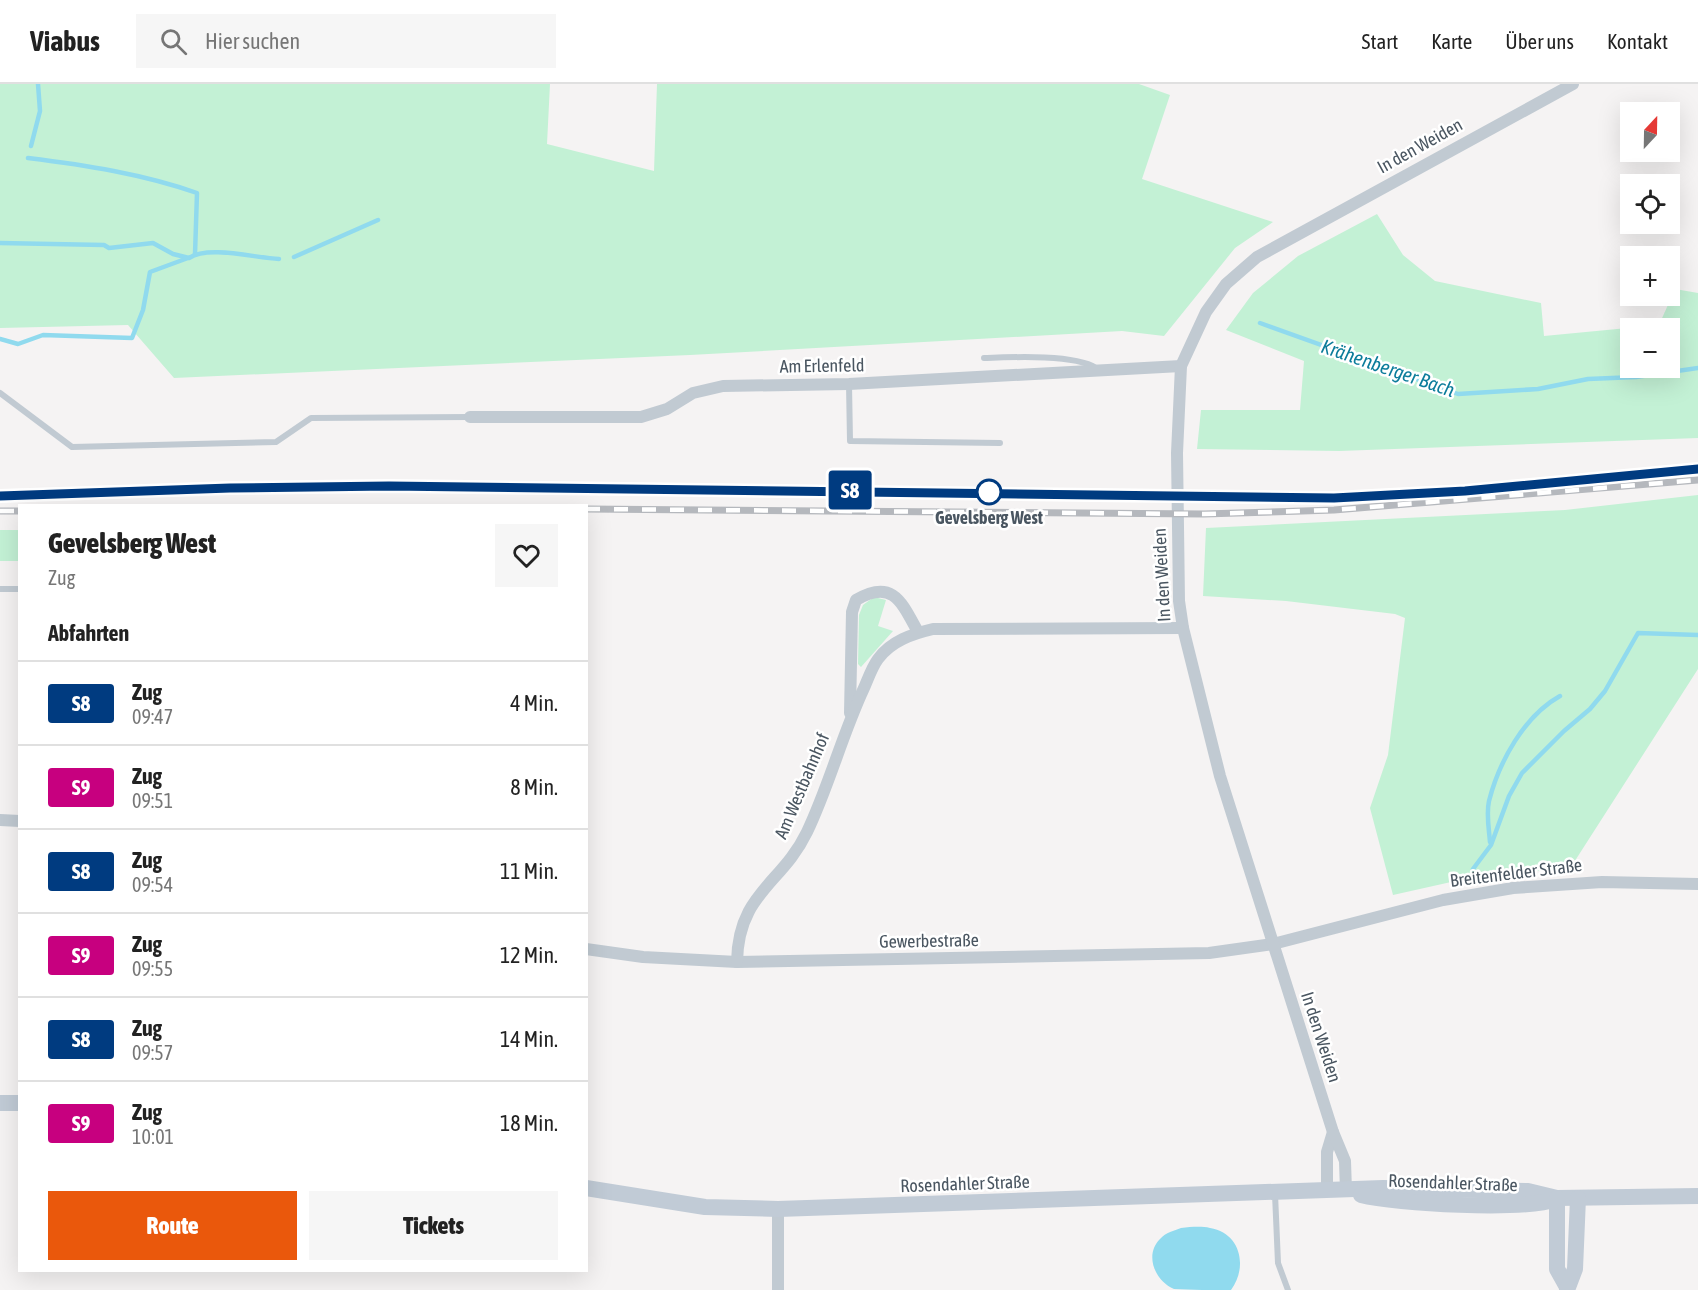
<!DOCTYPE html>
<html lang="de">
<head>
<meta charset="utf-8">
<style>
	body { margin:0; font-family:"Asap Condensed",sans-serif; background:#f6f6f6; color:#222; height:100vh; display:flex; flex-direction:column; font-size:22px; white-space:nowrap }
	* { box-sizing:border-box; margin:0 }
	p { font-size:20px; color:#767676 }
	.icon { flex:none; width:33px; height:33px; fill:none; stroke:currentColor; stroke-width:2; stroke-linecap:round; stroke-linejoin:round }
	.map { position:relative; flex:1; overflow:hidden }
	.sheet { position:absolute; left:18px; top:420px; width:570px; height:768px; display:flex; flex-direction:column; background:#fff; border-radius:0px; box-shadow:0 6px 24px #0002 }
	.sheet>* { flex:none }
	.badge { padding:0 12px; border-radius:4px; font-size:21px; line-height:39px }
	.needle { width:39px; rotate:22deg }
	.tools { position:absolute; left:1620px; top:18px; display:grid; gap:12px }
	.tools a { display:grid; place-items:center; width:60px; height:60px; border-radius:0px; background:#fff; box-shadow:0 6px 24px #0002; font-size:30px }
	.map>.badge { position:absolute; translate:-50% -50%; box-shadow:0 0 0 3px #fff }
	h2 { padding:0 30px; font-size:22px; line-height:54px }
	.round { display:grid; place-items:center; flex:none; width:63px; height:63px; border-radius:0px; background:#f6f6f6 }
	.headline { display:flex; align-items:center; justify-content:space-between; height:102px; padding:0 30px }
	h1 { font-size:28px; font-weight:800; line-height:45px }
	.primary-button { display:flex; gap:12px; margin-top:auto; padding:12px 30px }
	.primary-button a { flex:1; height:69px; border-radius:0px; background:#ea580c; color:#fff; font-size:24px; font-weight:800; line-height:69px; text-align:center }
	.primary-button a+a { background:#f6f6f6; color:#222 }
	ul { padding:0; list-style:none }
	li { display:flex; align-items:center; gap:18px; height:84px; padding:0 30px; border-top:2px solid #e0e0e0 }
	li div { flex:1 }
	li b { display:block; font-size:22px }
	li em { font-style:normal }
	li .badge { min-width:66px; font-weight:700; text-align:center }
	header { display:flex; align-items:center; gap:36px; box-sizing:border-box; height:84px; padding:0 30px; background:#fff; border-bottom:2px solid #e0e0e0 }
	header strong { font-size:28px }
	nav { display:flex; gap:33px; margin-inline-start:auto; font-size:21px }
	.search { width:420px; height:54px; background:#f6f6f6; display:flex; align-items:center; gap:15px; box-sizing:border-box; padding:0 21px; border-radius:0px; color:#767676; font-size:22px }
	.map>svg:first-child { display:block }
	.green { fill:#c3f1d5; fill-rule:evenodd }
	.water { fill:#90daee }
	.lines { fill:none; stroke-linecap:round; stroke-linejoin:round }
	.stream { stroke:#90daee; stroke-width:4.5 }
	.service { stroke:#c1cad2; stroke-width:6 }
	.minor { stroke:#c1cad2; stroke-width:12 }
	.secondary { stroke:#c1cbd6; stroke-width:16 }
	.rail-casing { stroke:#b5b8bd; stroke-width:7 }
	.rail { stroke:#fff; stroke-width:4.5; stroke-dasharray:14; stroke-linecap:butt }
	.line-casing { stroke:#fff; stroke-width:14 }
	.line { stroke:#003b80; stroke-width:9 }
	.stop-dot { fill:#fff; stroke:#003b80; stroke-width:3 }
	.labels { text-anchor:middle; stroke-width:5; stroke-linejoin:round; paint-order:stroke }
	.street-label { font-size:18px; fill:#4a5661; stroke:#fff }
	.stop-label { font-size:18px; font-weight:bold; fill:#4a5661; stroke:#fff }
	.water-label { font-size:20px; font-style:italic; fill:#0c7c9b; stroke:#fff }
</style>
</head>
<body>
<header>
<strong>Viabus</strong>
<div class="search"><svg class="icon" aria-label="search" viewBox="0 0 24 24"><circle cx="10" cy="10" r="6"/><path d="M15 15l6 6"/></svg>Hier suchen</div>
<nav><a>Start</a><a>Karte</a><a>Über uns</a><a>Kontakt</a></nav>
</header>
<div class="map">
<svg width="1698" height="1206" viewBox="0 0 1698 1206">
	<rect width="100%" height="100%" fill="#f5f3f3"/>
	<g class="green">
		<path d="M0 0H550L547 60 654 87 657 0H1139L1170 11 1142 95 1273 138 1235 164 1164 252 1122 247 690 271 174 294 128 241 0 244Z"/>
		<path d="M1377 130 1403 171 1435 197 1541 219 1544 252 1659 241 1675 205 1698 209V354L1339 367 1197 365 1201 326H1300L1304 277 1226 246 1253 209 1298 172ZM1630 244H1670V284H1630Z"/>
		<path d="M1698 411V585L1571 783 1460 796 1393 811 1370 724 1388 671 1405 534 1395 530 1286 517 1203 512 1206 444 1565 426Z"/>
		<rect x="0" y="446" width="19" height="31"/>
		<path d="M874 513 886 516 878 542 893 547 861 583 858 580 859 531 863 521Z"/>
	</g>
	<path class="water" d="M1181 1144C1191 1143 1201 1142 1210 1144 1241 1149 1248 1183 1231 1206 1214 1206 1190 1206 1174 1205 1155 1197 1144 1171 1160 1155 1166 1148 1174 1147 1181 1144Z"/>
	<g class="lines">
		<g class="stream">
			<path d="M31 62 40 27 38 0"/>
			<path d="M28 74C85 81 143 90 197 109L195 170"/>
			<path d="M0 159 104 161 109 164 153 159 173 170 189 174C209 161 255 174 279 175"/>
			<path d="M294 173 378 136"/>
			<path d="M1260 239 1458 310 1538 305 1588 295 1636 293 1698 284"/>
			<path d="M0 255 18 260 43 251 132 254 143 226 150 188 188 174"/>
			<path d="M1490 758C1489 745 1486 730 1489 717 1499 678 1524 632 1560 612"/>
			<path d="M1473 785 1491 761 1509 712 1522 689 1564 647 1590 625 1605 607 1638 549 1698 551"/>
		</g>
		<g class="service">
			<path d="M984 274C1011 273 1075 270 1096 284"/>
			<path d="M849 300 850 357 1000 359"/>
			<path d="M0 309 72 363 276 358 311 334 470 333"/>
			<path d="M0 505H20"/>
			<path d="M1275 1110 1278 1179 1288 1206"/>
		</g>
		<g class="minor">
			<path d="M470 333H641L667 325 693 309 723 302 849 300 1181 282"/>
			<path d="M850 629 852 528 856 516C893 494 902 519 918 548"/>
			<path d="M0 736 20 737"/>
			<path d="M586 865 643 873 737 878 1209 869 1273 860 1443 816 1513 804 1602 798 1698 800"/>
			<path d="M737 878C738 809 782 800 807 748 829 702 842 651 864 604 868 595 872 583 878 575 891 557 912 550 933 545L1183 544"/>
			<path d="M1327 1107V1068L1333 1048"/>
			<path d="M1346 1107 1345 1077 1333 1048 1220 692 1183 544 1179 517 1177 369 1181 282 1206 228 1226 200 1257 173 1573 0"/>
			<path d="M778 1125V1206"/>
		</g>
		<g class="secondary">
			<path d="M0 1019H20"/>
			<path d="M586 1104 705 1123 778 1125 1383 1104 1528 1107 1557 1114 1698 1112"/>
			<path d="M1361 1111C1396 1120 1524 1127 1556 1115"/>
			<path d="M1557 1114V1185L1567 1203"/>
			<path d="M1567 1206 1575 1185 1578 1114"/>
		</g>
		<defs>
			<g id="rail">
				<path d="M0 412 230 404 389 402 1334 414 1465 407 1698 385"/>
				<path d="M586 425 1204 430 1334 426 1698 396"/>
				<path d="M0 427H20"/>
			</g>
		</defs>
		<use href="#rail" class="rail-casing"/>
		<use href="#rail" class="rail"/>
	</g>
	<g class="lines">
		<defs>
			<path id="line" d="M0 412 230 404 389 402 1334 414 1465 407 1698 385"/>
		</defs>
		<use href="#line" class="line-casing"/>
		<use href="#line" class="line"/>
	</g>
	<circle class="stop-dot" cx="989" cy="408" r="12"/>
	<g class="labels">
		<g class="street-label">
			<text transform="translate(1420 62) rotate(-29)" y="6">In den Weiden</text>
			<text transform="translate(822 282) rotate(-1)" y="6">Am Erlenfeld</text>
			<text transform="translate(1162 491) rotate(-93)" y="6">In den Weiden</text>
			<text transform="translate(802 702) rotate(-67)" y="6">Am Westbahnhof</text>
			<text transform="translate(1516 789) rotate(-7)" y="6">Breitenfelder Straße</text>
			<text transform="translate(929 857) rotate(-1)" y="6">Gewerbestraße</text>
			<text transform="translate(1321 953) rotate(72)" y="6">In den Weiden</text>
			<text transform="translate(1453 1099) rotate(2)" y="6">Rosendahler Straße</text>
			<text transform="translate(965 1100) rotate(-2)" y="6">Rosendahler Straße</text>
		</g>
		<g class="stop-label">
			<text x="989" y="440">Gevelsberg West</text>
		</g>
		<g class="water-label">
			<text transform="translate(1388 284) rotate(19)" y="7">Krähenberger Bach</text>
		</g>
	</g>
</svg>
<div class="tools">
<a><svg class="needle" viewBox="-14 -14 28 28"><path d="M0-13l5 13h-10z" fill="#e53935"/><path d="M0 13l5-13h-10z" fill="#767676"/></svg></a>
<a><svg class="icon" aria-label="locate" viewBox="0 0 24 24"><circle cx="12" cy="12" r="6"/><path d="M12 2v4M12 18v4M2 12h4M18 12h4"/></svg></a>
<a>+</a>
<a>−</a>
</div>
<b class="badge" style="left:850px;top:406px;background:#003b80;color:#fff">S8</b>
<section class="sheet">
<div class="headline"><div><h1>Gevelsberg West</h1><p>Zug</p></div><a class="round"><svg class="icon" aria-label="heart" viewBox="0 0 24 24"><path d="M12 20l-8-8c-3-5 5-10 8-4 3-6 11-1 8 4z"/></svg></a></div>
<h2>Abfahrten</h2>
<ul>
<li><span class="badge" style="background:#003b80;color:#fff">S8</span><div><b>Zug</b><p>09:47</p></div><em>4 Min.</em></li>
<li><span class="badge" style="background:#c7007f;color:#fff">S9</span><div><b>Zug</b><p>09:51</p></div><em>8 Min.</em></li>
<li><span class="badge" style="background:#003b80;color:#fff">S8</span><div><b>Zug</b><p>09:54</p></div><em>11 Min.</em></li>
<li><span class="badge" style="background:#c7007f;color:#fff">S9</span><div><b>Zug</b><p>09:55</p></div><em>12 Min.</em></li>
<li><span class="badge" style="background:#003b80;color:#fff">S8</span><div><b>Zug</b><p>09:57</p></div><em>14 Min.</em></li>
<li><span class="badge" style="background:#c7007f;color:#fff">S9</span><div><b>Zug</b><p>10:01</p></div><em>18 Min.</em></li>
</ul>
<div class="primary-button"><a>Route</a><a>Tickets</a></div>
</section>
</div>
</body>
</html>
